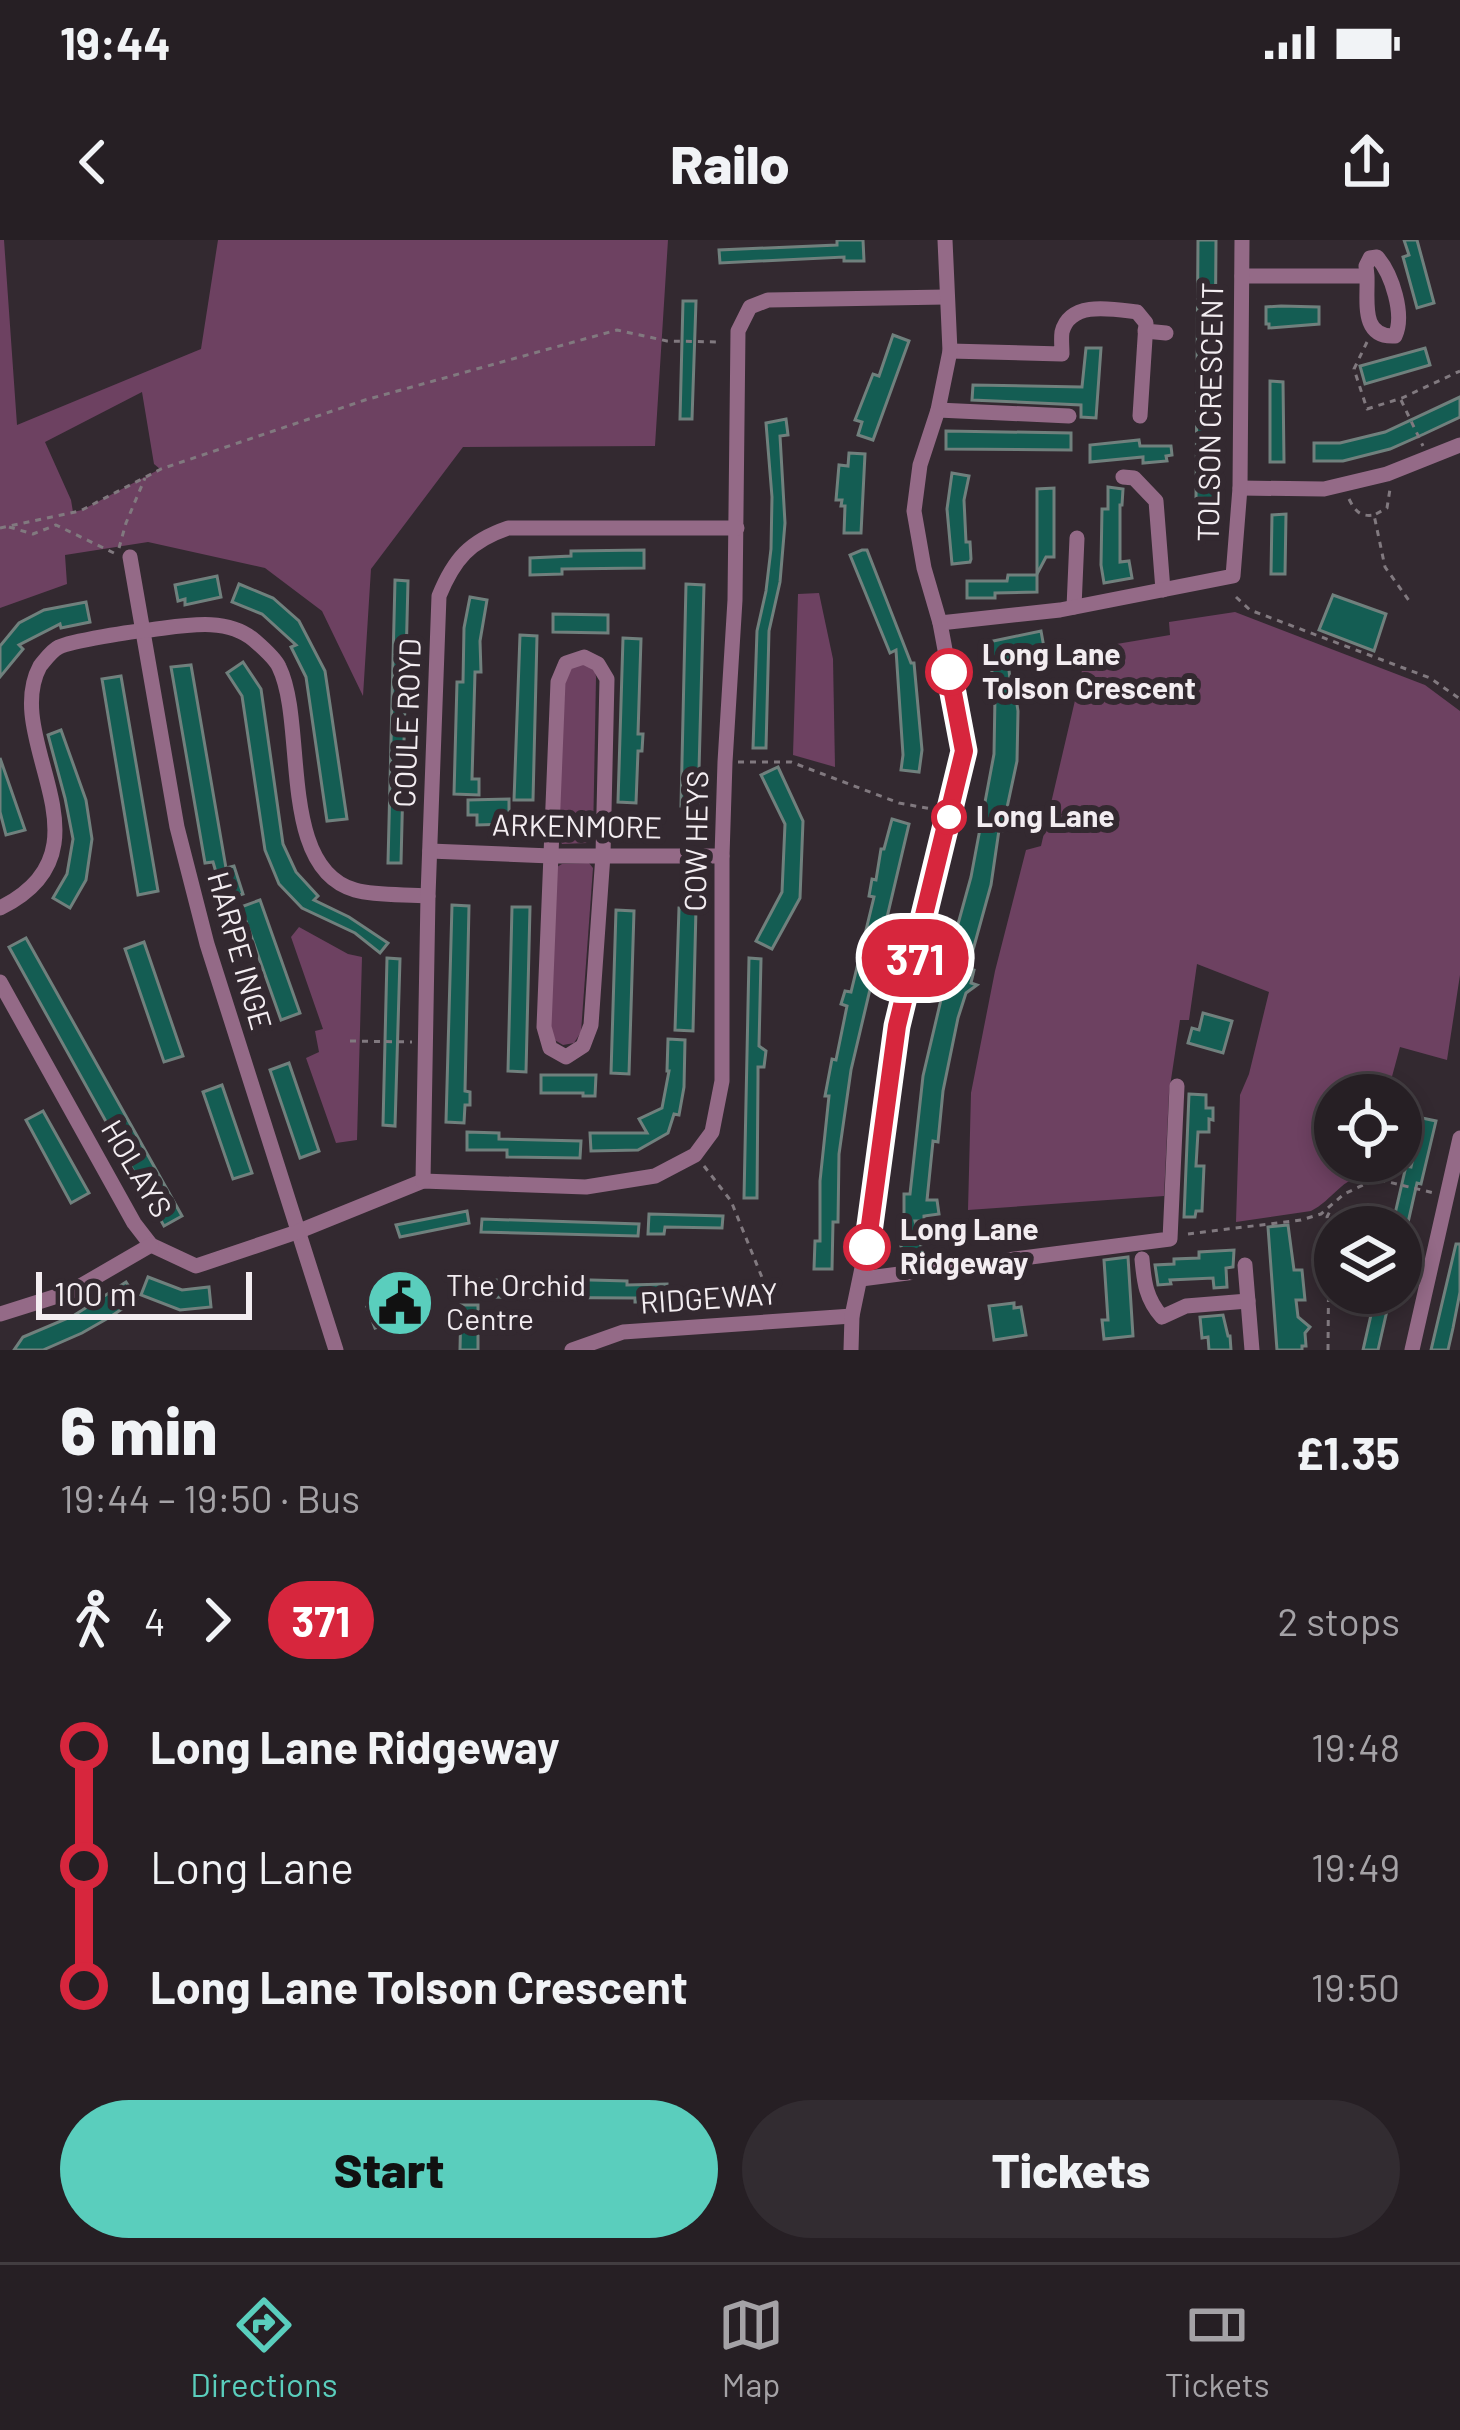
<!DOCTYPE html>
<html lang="en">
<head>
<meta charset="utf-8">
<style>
	body { margin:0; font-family:Barlow,sans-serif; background:#322c31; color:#f1f3f6; height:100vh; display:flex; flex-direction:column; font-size:45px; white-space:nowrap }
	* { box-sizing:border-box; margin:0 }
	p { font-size:39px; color:#a4a2a6 }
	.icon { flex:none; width:66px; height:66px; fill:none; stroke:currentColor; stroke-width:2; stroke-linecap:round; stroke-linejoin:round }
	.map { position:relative; height:1110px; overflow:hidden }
	.details { display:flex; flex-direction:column; background:#261f24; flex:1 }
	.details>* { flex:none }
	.badge { padding:0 24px; border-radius:39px; font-size:42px; line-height:78px }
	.controls { position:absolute; left:1314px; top:834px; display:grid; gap:24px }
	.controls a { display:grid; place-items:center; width:108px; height:108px; border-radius:50%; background:#261f24; box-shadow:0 6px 18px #0003,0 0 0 3px #423d41; font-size:60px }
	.scale { position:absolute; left:36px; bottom:30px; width:216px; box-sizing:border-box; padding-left:12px; border:6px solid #f3edf1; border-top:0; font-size:33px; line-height:42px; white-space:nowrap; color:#f3edf1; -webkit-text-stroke:9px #332930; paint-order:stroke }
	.map>.badge { position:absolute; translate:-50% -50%; box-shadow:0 0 0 6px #fff }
	.legs { display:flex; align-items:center; gap:18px; height:132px; padding:0 60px; font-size:39px }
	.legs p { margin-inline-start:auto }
	.summary { display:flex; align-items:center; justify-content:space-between; height:204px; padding:0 60px }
	h1 { font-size:66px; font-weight:800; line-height:90px }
	.action { display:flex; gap:24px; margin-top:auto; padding:24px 60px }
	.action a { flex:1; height:138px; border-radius:72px; background:#5acebd; color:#111; font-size:48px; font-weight:800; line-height:138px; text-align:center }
	.action a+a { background:#322c31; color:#f1f3f6 }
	ul { padding:0 60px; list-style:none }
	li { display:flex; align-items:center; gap:42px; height:120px; font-size:45px }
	li i { display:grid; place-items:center; width:18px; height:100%; margin:0 15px; background:currentColor }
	li i::after { content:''; width:30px; height:30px; margin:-15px; border:9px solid; border-radius:50%; background:#261f24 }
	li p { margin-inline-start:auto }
	li:first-child i { background:linear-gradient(#0000 50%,currentColor 0) }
	li:last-child i { background:linear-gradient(currentColor 50%,#0000 0) }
	.status { display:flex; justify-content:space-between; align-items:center; height:84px; padding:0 60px; background:#261f24; direction:ltr }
	.status svg { height:33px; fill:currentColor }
	header { display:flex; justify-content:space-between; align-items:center; height:156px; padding:0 60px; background:#261f24; font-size:54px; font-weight:800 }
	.tabs { display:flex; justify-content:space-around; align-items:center; height:168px; border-top:3px solid #423d41; background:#261f24; font-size:33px; color:#a4a2a6 }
	.tabs a { display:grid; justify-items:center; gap:6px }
	.tabs .current { color:#5acebd }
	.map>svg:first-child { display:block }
	.green { fill:#6d4161; fill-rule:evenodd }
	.building { fill:#145d53; stroke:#70807d; stroke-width:3 }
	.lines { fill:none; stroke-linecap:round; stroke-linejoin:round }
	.path { stroke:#81797f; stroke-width:3; stroke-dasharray:6 6; stroke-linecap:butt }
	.minor { stroke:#946a87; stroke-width:15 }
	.line-1-casing { stroke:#fff; stroke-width:27 }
	.line-1 { stroke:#d7263d; stroke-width:18 }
	.stop-1-dot { fill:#fff; stroke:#d7263d; stroke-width:6 }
	.labels { text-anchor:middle; stroke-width:12; stroke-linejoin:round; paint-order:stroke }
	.street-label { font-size:30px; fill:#f3edf1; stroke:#332930 }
	.stop-label { font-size:30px; font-weight:bold; fill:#f3edf1; stroke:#332930; text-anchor:start }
	.poi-label { font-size:30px; fill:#f3edf1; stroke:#332930; text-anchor:start }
</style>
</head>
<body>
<div class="status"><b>19:44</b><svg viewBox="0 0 49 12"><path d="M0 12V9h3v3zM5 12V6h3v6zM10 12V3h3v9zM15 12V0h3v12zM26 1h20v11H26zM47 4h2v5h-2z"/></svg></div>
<header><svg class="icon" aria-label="back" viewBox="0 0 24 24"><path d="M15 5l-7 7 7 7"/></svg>Railo<svg class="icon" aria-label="share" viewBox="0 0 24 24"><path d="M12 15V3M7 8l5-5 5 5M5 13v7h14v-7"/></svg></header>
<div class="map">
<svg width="1460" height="1110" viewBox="0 0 1460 1110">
	<rect width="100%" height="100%" fill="#332930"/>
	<g class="green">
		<path d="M0 0H4L17 185 201 109 218 0H668L655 206 463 207 371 329 363 456 322 371 265 328 148 302 65 315 67 344 0 368ZM142 152 154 224 160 229 82 270 73 272 71 260 45 202Z"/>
		<path d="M819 353 833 419 835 527 793 515 798 354Z"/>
		<path d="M1235 372 1425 445 1460 471V735L1447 820 1400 807 1387 855H1335V921H1371L1368 934C1341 938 1333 960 1311 971L1236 982 1240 855 1249 834 1269 752 1197 724 1189 780H1180L1169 853 1164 956 968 970 971 853 995 731 1026 610 1041 606 1087 409 1170 395 1169 382Z"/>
		<path d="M585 422 595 431 596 437 593 597 587 603 562 604 558 596 565 438 569 428Z"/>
		<path d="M589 623 593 628 581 792 574 803 563 805 553 799 550 789 557 627 562 624Z"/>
		<path d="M299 687 348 714 362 717 357 900 336 903 306 818 319 812 315 791 323 789 291 697Z"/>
	</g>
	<g class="building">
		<path d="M837 0H863L864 21H844V17L720 23 719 10 837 5Z"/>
		<path d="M1198 0H1216L1214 259 1196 258Z"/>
		<path d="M1404 0H1417L1434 63 1417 68 1403 17 1409 15Z"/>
		<path d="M683 61H696L692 179H680Z"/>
		<path d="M1281 66 1319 67V84L1269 88V84H1266V67Z"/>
		<path d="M893 95 909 101 873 200 858 195 862 182 855 180 873 134 879 136Z"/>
		<path d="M1086 108H1101L1096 178 1081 177V165L972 160 973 145 1082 147Z"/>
		<path d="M1425 108 1430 125 1365 144 1360 126Z"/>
		<path d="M1270 141 1283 142 1284 222H1270Z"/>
		<path d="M1460 157V177L1424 194 1390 209 1343 221H1314V203H1340L1385 192Z"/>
		<path d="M786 179 788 195 780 196 785 283 780 342 769 391 766 508H753L757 391 766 351 771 309 772 257 766 183Z"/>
		<path d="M946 191 1071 193V210L946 209Z"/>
		<path d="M1139 200 1140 206H1171L1172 215 1166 216 1167 221 1143 223V217L1090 222V205Z"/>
		<path d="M849 213 865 214 861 293H844L845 266H841L842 260H836L839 225 848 226Z"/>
		<path d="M952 233 969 236 964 260 966 302H970L971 319 970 322 952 324 947 269Z"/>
		<path d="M1108 247 1123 249 1122 265H1120V322L1129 321 1132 338 1104 343 1101 325 1102 269H1108Z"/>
		<path d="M1054 248V317H1046L1037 334V249Z"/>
		<path d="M1286 274 1285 334H1271L1272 275Z"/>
		<path d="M644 310V328L562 329V334L530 335V318L571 316V311Z"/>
		<path d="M862 310H867L911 423H914L922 510 919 532 901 530 903 515 896 410 890 413 850 315Z"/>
		<path d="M1008 335H1037V352L995 353V358H967V341H1007Z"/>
		<path d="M217 336 221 357 185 365V359L178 361 175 345Z"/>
		<path d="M395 340 408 341 401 623H388Z"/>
		<path d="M239 344 273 358 299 381 325 431 347 579 327 581 306 437 291 407 296 405 262 374 232 362Z"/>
		<path d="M686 344 704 345 698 567 681 566Z"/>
		<path d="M1333 355 1386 374 1374 411 1319 390Z"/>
		<path d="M470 357 487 360 480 401 481 432H475L472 539H479V555L454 554 457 442H463L464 388Z"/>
		<path d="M86 362 90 382 61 388 60 384 19 405 23 409 0 437V406L19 383 44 370Z"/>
		<path d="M553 374 608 375V393L553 392Z"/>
		<path d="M1041 391 1045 413 1008 421 1012 458H1016L1018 471 1017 521 1002 591 999 590 991 645 973 710 970 729 974 730 971 743 977 745 966 753 958 778 943 851 938 902 933 901 927 960H937L939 974 924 976V981H915L924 1019 905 1021 899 999 904 998V954H910L923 836 952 713H950L971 637 994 514 995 456 991 424 988 425 984 403Z"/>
		<path d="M520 395 537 396 533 560H514Z"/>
		<path d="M623 398 641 399 638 494H643L642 511H638L636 563 618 562Z"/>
		<path d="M243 422 261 449 283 604 296 632 318 656 314 660 349 677 388 703 380 713 355 693 302 668 279 644 265 610 242 456 227 433Z"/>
		<path d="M191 425 226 628 234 626 243 654 224 660 213 622 205 623 171 427Z"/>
		<path d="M121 436 158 651 138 655 102 439Z"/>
		<path d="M61 490 86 560 92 599 86 640 70 668 53 658 67 634 73 599 65 558 48 495Z"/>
		<path d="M0 518 25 590 6 595 0 572Z"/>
		<path d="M778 527 803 581 800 658 772 709 756 701 782 652 785 584 761 535Z"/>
		<path d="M509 559V584L477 585V575H468V560Z"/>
		<path d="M892 579 909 584 851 830 839 914 838 982H833L832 1029H814L815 1001H820V941L829 856H825L832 819 836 820 847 766 841 764 845 751 851 752 874 657 869 656 872 639 876 640 881 609H884Z"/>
		<path d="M260 660 300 773 281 780 241 667Z"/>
		<path d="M452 665 469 666 465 851 470 852V865H465L464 883 446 882Z"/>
		<path d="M512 667H530L526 832 508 831Z"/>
		<path d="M679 668H696L693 791 675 790Z"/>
		<path d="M616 670 634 671 629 834 611 833Z"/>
		<path d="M26 698 182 976 164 986 9 707Z"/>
		<path d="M144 702 183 816 164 822 125 709Z"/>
		<path d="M387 718 400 719 395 886 383 885Z"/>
		<path d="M749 718 761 719 759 806 766 811 764 827H758V837L757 958H744Z"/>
		<path d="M1203 773 1232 781 1223 813 1188 803 1192 788 1199 790Z"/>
		<path d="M668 799 685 800 684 847 679 875 674 874 668 893 638 910 591 911 590 893H647L639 879 662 868 669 831H667Z"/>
		<path d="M289 823 319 911 300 918 270 830Z"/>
		<path d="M541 835H596L595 856H583V853H541Z"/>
		<path d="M222 845 252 933 233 939 203 852Z"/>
		<path d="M1189 854 1206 855V868H1213V880L1209 879V892H1198L1196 926H1204L1202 971H1196L1195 977H1184Z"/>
		<path d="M43 871 89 953 71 963 26 880Z"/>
		<path d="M1422 878 1436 881 1421 944 1417 943 1407 987H1392L1406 926 1411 927Z"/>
		<path d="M467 892 499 893V899L581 901 580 918 507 917V910H467Z"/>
		<path d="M467 971 469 983 400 997 396 985Z"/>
		<path d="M649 974 723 976 722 988 665 987 664 994H648Z"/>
		<path d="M482 979 639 984 638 996 481 992Z"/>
		<path d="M1288 985 1294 1030H1302L1305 1060H1296L1298 1077 1310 1087 1305 1093 1306 1106H1302V1110H1277L1268 987Z"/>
		<path d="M1456 1004H1460V1052L1453 1088 1448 1110H1431Z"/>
		<path d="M1234 1010 1233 1027 1226 1028 1227 1047 1214 1048 1213 1038 1170 1040 1171 1044 1158 1045 1155 1025 1174 1024V1019L1199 1018V1012Z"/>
		<path d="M1128 1017 1133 1096 1104 1099 1102 1080H1108L1104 1020Z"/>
		<path d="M148 1037 182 1050 209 1047 211 1067 180 1070 141 1055Z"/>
		<path d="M517 1038 627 1041V1045L667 1044V1051L752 1042 753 1054 680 1062H635V1058L476 1057 477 1039 517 1041Z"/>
		<path d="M126 1042 137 1059 110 1077 82 1093 43 1110H14L23 1097 73 1076Z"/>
		<path d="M415 1042 428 1079 405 1087 402 1079 375 1088 367 1067 386 1060 384 1053Z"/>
		<path d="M1376 1053H1391L1378 1110H1363Z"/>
		<path d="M1014 1063V1068L1021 1067 1026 1095 994 1100 989 1066Z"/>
		<path d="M461 1065H478V1110H460Z"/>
		<path d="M1223 1075 1228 1096H1230L1231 1110H1209L1208 1097 1202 1098 1200 1077Z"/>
	</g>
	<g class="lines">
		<g class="path">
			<path d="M1367 102 1354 129 1367 169 1402 158 1460 131"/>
			<path d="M1401 160 1423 206"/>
			<path d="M1349 259C1355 271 1360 277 1374 275L1385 327 1410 362"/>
			<path d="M1376 274 1387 268 1390 249"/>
			<path d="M9 287 33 294 56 285 116 314"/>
			<path d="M0 288 80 271 161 229 365 160 617 90 667 101 720 102"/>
			<path d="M119 308 126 283 145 238"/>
			<path d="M1236 357 1250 370 1430 438 1460 459"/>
			<path d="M738 522H791L899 563 937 570"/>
			<path d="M350 801 412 802"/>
			<path d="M704 926 731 961 774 1067"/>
			<path d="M1188 994 1301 980 1321 974 1344 954 1376 939 1434 953"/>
			<path d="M1328 1110 1329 994 1327 977 1331 969"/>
		</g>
		<g class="minor">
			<path d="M1242 36H1367L1366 26 1370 18 1377 17C1392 34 1405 75 1395 96 1360 98 1368 61 1367 36"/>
			<path d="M1145 91 1166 93"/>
			<path d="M950 111 1062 114C1062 106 1061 99 1062 92 1070 60 1113 69 1137 72L1146 83 1140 176"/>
			<path d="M938 170 1069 176"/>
			<path d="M1123 237 1134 238 1156 261 1163 350"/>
			<path d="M1240 248 1324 249 1387 234 1460 205"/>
			<path d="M130 317 177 587 207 704 336 1110"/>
			<path d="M1074 367 1077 298"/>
			<path d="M940 383 1060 370 1233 336 1240 248 1242 0"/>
			<path d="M584 417 598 424 607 439 603 615 591 785 583 806 566 817 550 808 544 787 558 442 566 423Z"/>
			<path d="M430 611 551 616H722"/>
			<path d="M0 668C120 609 0 500 40 426 45 420 52 410 59 407 71 401 134 391 149 390 183 386 226 376 254 400 262 407 275 418 279 427 307 484 277 628 355 650 377 656 405 654 428 656"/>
			<path d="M0 742 134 983 151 1005 196 1026 297 992 423 941 586 947 655 936 695 915 712 892 722 841V616L725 522 735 360 738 91 750 67 768 60 946 57"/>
			<path d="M423 941 428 656 439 356C454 319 470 301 508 288H737"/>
			<path d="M1142 1019C1144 1042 1146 1059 1162 1077L1186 1066 1248 1061"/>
			<path d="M1245 1025 1252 1110"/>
			<path d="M861 1039 1170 999 1177 846"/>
			<path d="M0 1074 70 1052 151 1005"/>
			<path d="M572 1110 623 1092 852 1076"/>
			<path d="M851 1110 852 1076 873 975 897 786 964 511 940 383 924 328 914 271 920 225 938 170 950 111 945 0"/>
			<path d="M1412 1110 1460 898"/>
		</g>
	</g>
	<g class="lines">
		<defs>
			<path id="line-1" d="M867 1007 897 786 964 511 949 432"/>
		</defs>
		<use href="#line-1" class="line-1-casing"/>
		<use href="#line-1" class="line-1"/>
	</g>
	<defs>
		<symbol id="civic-disc" viewBox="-11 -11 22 22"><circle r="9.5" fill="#5acebd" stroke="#332930"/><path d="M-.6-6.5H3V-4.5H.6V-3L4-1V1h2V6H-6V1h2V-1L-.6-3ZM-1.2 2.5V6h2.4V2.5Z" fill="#111"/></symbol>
	</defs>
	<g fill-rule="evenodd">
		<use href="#civic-disc" x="362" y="1025" width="76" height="76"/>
	</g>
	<g class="stop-1-dot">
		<circle cx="949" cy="432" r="21"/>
		<circle cx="949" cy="577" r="15"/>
		<circle cx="867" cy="1007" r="21"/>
	</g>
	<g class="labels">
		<g class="street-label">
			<text transform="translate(1211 172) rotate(-89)" y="10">TOLSON CRESCENT</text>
			<text transform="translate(408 483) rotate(-88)" y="10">COULE ROYD</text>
			<text transform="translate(577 587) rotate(1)" y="10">ARKENMORE</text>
			<text transform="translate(697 601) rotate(-89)" y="10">COW HEYS</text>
			<text transform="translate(239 711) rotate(74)" y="10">HARPE INGE</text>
			<text transform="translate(136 929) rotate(59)" y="10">HOLAYS</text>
			<text transform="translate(709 1059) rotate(-4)" y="10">RIDGEWAY</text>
		</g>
		<g class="stop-label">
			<text x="982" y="425">Long Lane<tspan x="982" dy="34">Tolson Crescent</tspan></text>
			<text x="976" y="587">Long Lane</text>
			<text x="900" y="1000">Long Lane<tspan x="900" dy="34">Ridgeway</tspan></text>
		</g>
		<g class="poi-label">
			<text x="446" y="1056">The Orchid<tspan x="446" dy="34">Centre</tspan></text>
		</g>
	</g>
</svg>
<div class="controls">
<a><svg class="icon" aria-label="locate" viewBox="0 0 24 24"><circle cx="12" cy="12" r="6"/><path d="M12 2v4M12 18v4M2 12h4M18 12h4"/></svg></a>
<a><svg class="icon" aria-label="layers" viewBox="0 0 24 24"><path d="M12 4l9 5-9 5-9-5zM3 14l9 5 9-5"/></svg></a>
</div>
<div class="scale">100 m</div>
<b class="badge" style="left:915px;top:718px;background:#d7263d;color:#fff">371</b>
</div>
<section class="details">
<div class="summary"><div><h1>6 min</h1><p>19:44 – 19:50 · Bus</p></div><b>£1.35</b></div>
<div class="legs"><svg class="icon" aria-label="walk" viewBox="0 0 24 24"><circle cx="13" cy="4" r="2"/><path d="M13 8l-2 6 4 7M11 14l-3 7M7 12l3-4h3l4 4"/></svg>4<svg class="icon" aria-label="forward" viewBox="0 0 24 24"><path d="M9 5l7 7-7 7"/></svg><b class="badge" style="background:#d7263d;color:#fff">371</b><p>2 stops</p></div>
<ul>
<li><i style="color:#d7263d"></i><b>Long Lane Ridgeway</b><p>19:48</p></li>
<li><i style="color:#d7263d"></i><span>Long Lane</span><p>19:49</p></li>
<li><i style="color:#d7263d"></i><b>Long Lane Tolson Crescent</b><p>19:50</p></li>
</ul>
<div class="action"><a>Start</a><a>Tickets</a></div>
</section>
<nav class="tabs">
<a class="current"><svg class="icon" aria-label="directions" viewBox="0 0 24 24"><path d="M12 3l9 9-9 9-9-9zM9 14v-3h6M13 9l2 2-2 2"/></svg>Directions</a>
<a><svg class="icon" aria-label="map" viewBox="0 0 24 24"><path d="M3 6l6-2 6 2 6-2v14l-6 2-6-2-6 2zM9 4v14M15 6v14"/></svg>Map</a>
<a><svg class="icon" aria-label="tickets" viewBox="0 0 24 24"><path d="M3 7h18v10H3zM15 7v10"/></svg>Tickets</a>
</nav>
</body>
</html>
